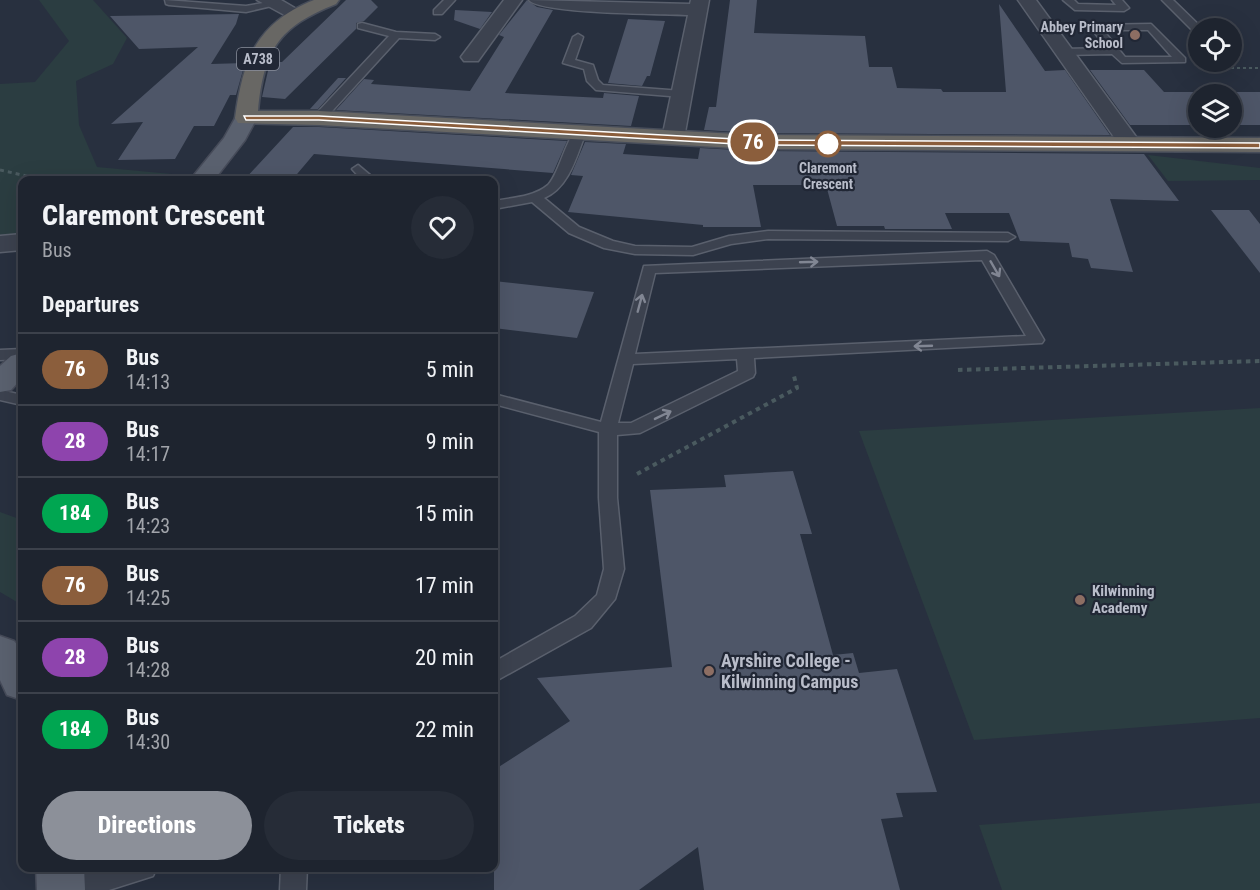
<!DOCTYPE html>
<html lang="en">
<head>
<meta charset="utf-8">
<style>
	body { margin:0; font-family:"Roboto Condensed",sans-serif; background:#262c37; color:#f1f3f6; height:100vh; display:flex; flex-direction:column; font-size:22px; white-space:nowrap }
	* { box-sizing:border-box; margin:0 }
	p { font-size:20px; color:#a1a4aa }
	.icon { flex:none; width:33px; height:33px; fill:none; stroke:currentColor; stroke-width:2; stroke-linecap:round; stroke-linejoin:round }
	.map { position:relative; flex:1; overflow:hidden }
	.drawer { position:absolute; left:18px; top:176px; width:480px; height:696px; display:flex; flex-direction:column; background:#1e242f; border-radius:12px; box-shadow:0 6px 24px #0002,0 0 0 2px #3c414b }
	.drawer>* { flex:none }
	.badge { padding:0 12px; border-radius:20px; font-size:21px; line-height:39px }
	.fabs { position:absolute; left:1188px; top:18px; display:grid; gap:12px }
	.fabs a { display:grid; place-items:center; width:54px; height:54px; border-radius:50%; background:#1e242f; box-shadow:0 6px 24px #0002,0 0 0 2px #3c414b; font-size:30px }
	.map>.badge { position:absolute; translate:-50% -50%; box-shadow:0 0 0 3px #fff }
	h2 { padding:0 24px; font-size:22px; line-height:54px }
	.round { display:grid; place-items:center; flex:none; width:63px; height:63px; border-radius:32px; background:#262c37 }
	.summary { display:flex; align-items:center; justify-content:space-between; height:102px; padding:0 24px }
	h1 { font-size:28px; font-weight:800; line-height:45px }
	.primary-button { display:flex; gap:12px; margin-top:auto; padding:12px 24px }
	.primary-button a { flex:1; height:69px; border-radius:36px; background:#8c9099; color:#fff; font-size:24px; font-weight:800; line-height:69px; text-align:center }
	.primary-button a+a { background:#262c37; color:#f1f3f6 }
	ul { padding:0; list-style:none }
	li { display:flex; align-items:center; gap:18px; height:72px; padding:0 24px; border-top:2px solid #3c414b }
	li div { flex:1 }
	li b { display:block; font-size:22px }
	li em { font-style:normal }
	li .badge { min-width:66px; font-weight:700; text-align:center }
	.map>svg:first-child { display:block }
	.green { fill:#2b3d41 }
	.building { fill:#4e5668 }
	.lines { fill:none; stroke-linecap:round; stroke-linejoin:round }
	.service-casing { stroke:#5a606d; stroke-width:3 }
	.minor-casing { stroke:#5a606d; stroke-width:3 }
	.primary-casing { stroke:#464b59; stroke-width:3 }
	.trunk-casing { stroke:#474d5a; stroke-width:3 }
	.path-far2 { stroke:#4a5a5f; stroke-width:2; stroke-dasharray:3 3; stroke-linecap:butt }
	.path-far1 { stroke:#4a5a5f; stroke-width:3; stroke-dasharray:4 4; stroke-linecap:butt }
	.path { stroke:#4a5a5f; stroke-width:4; stroke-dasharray:4.5 4.5; stroke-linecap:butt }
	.service { fill:#3c424f; fill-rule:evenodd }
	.minor { fill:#3c424f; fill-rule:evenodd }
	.primary { fill:#5a616f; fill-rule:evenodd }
	.trunk { fill:#686764; fill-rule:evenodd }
	.oneway { stroke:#818693 }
	.line { fill:#8b5e3c; stroke:#fff; stroke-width:1.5 }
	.education-dot { fill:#8d6e63; stroke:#212735; stroke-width:2 }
	.stop-dot { fill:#fff; stroke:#8b5e3c; stroke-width:3 }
	.labels { text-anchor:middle; stroke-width:4.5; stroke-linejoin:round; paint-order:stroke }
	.far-poi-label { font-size:14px; font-weight:bold; fill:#b9bdca; stroke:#212735; text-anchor:end }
	.shield { fill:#212735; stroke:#8b909d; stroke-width:1.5 }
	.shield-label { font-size:14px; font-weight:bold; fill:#b9bdca }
	.far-stop-label { font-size:14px; font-weight:bold; fill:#b9bdca; stroke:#212735 }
	.poi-label { font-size:15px; font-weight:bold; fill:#b9bdca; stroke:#212735; text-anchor:start }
	.near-poi-label { font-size:18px; font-weight:bold; fill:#b9bdca; stroke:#212735; text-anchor:start }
</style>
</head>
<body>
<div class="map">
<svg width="1260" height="890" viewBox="0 0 1260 890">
	<rect width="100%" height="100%" fill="#28303f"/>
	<g class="green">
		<path d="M39 0H93L127 38 113 64 76 81 79 125 97 167 182 175 177 180H22V237L0 238V84L35 82 69 41Z"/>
		<path d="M1148 155 1260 168V180L1168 181Z"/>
		<path d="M1260 408V718L974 740 859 431Z"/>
		<path d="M0 512 22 520V605L0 592Z"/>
		<path d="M1260 803V890H1002L979 825Z"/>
	</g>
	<g class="building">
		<path d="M346 0H371L378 7 364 21 356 23V29L285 99 262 97 270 62H282Z"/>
		<path d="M527 0 537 7 553 10 505 93 603 98 604 93 639 96 631 126 336 110 364 79 374 80 371 84 470 91 504 37 499 35Z"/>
		<path d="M730 0H757L754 33 865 36 869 67H892L897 88 941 89 943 92H1006L999 4 1045 71 1065 70 1110 135 754 133 704 130 709 107H716Z"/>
		<path d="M455 10 492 12 480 29 454 20Z"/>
		<path d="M239 14 236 24 211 64 245 63 236 95H230L214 126H194L175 159 118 160 143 122 111 124 198 47 139 49 110 16Z"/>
		<path d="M628 19 665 21 650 76H647L642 86 608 83Z"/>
		<path d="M1090 70H1144L1164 92H1260V125H1232V94H1198V125H1130Z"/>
		<path d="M338 78H346L318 109H310Z"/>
		<path d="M293 127H319L567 141 553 173 314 154 292 180H244Z"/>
		<path d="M585 142 626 144 623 154 698 159 700 148 754 151 1144 154 1179 201 1110 199 1133 272 1091 268 1088 259 1072 257 1069 243 1020 241 1009 213H945L952 229H885L884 226H837L826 185H753L761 227H703V225L568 212 583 176 571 175Z"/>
		<path d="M1211 210H1249L1260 224V273Z"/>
		<path d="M494 281 594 292 577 338 494 328Z"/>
		<path d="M793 471 812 534H800L833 655 853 653 859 673 897 669 937 792 896 793 903 817 881 819 900 890H704L698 847 639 890H494V770L570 721 537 678 672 667 650 490 726 487 724 475Z"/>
	</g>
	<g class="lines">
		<defs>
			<g id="service">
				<path d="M165 0 246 6 275 1 280 4 246 12 169 5 166 4Z"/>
				<path d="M444 0H455L442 14H434V10Z"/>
				<path d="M1063 0H1074L1078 4 1116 5 1112 0H1122L1129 8 1124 11 1075 10Z"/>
				<path d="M1162 0H1173L1202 28H1198V33L1194 32Z"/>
				<path d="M362 23 396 32 435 34 440 37 435 40 399 38 323 121H315V115L389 36 358 28V24Z"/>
				<path d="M1151 24 1185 58V62L1122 63 1112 54 1064 55 1059 52 1064 49 1107 48 1090 27 1091 25ZM1103 30H1148L1172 57H1125Z"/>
				<path d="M578 34 583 37 575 60 593 65 598 80 603 85 682 91 688 94 682 97 596 90 587 81 584 69 563 63 573 37Z"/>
				<path d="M580 128 586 132C577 155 569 188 544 198L579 227 613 241 635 246 692 247 729 236 768 231 1008 233 1015 237 1008 241 768 239 731 244 693 255 635 254 604 248 569 233 532 202 494 209V201C511 198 534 197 548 185 560 173 567 132 580 128Z"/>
				<path d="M358 165 376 180H362L352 169Z"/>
				<path d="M987 251 994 255 1044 340 1042 343 754 358 755 373 753 377 640 433 617 435V498L624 569 615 599 591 628 494 682V662L575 616 597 595 604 569 599 498V432L494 404V394L601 422 644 266ZM982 260 1026 336 635 354 655 273ZM737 359 738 371 631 423H618L633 364Z"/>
				<path d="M22 349V359L0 360V350Z"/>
				<path d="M0 390 22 395V405L0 400Z"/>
				<path d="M103 867H157L153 876 109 890H55L59 881Z"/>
				<path d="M281 867H307L306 890H280Z"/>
			</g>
			<g id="minor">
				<path d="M257 0H281L305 14 302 18H290Z"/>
				<path d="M504 0H522L478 61H464L461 57Z"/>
				<path d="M529 0 690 4 691 0H709L684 138 681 143H665L662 138 688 15C665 14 539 14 529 0Z"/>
				<path d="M1018 0H1036L1142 145 1139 150H1123Z"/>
				<path d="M22 234V250L0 252V236Z"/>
			</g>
			<g id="primary">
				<path d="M246 111 254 113 257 118 245 140 214 180H190L224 138 238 113Z"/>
				<path d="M22 353V378L11 390 0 392V366L11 356Z"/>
				<path d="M0 636 14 641 22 650V700L7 695 0 680Z"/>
				<path d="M36 867H84L85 890H37Z"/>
			</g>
			<path id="trunk" d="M314 0H339L336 4C278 27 264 50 258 111H319L754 135 1260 138V152L754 149 319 125 238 123 235 118C243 60 256 23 314 0Z"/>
		</defs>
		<use href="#service" class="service-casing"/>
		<use href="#minor" class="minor-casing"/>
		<use href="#primary" class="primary-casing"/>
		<use href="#trunk" class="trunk-casing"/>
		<path class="path-far2" d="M1201 68H1260"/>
		<path class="path-far1" d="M0 170 44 180"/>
		<g class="path">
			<path d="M958 370 1260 361"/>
			<path d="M637 474 797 388 794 376"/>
		</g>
		<use href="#service" class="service"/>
		<use href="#minor" class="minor"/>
		<use href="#primary" class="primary"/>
		<use href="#trunk" class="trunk"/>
	</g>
	<defs><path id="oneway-shaft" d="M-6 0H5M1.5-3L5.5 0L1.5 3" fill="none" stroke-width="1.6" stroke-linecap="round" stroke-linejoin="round" transform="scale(1.5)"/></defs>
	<g class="oneway">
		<use href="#oneway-shaft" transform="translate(809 262) rotate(-2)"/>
		<use href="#oneway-shaft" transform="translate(995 269) rotate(60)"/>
		<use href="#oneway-shaft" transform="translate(640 303) rotate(-75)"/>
		<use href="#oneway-shaft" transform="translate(923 346) rotate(178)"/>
		<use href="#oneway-shaft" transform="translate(663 415) rotate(-26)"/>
	</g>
	<path class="line" d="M244 116H319L754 140 1260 143V148L754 145 319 120H246Z"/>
	<g class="education-dot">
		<circle cx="1135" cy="35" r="6"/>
		<circle cx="1080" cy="600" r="6"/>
		<circle cx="709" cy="671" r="6"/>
	</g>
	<circle class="stop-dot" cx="828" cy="144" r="12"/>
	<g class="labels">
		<g class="far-poi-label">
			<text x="1123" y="32">Abbey Primary<tspan x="1123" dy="16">School</tspan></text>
		</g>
		<rect class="shield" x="237" y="48" width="42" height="22" rx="4.5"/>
		<g class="shield-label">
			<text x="258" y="64">A738</text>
		</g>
		<g class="far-stop-label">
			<text x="828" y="173">Claremont<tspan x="828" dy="16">Crescent</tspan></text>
		</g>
		<g class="poi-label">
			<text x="1092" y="596">Kilwinning<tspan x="1092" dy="17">Academy</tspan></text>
		</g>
		<g class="near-poi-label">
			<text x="721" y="667">Ayrshire College -<tspan x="721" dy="21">Kilwinning Campus</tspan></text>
		</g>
	</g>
</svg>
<div class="fabs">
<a><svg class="icon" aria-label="locate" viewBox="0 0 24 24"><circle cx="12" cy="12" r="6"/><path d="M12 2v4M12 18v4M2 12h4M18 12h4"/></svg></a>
<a><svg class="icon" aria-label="layers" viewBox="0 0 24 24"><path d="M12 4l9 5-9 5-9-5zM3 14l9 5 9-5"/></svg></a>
</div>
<b class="badge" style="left:753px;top:142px;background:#8b5e3c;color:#fff">76</b>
<section class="drawer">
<div class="summary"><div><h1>Claremont Crescent</h1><p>Bus</p></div><a class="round"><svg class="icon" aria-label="heart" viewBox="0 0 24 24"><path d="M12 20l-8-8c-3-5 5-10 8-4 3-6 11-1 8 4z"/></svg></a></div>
<h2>Departures</h2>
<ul>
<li><span class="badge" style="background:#8b5e3c;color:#fff">76</span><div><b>Bus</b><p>14:13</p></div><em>5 min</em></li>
<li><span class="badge" style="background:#8e44ad;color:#fff">28</span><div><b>Bus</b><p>14:17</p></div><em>9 min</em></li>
<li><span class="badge" style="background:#00a651;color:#fff">184</span><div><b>Bus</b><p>14:23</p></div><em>15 min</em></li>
<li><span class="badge" style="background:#8b5e3c;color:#fff">76</span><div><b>Bus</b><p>14:25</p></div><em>17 min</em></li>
<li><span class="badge" style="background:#8e44ad;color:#fff">28</span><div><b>Bus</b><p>14:28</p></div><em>20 min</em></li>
<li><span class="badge" style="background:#00a651;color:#fff">184</span><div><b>Bus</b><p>14:30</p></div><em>22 min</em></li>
</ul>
<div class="primary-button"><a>Directions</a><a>Tickets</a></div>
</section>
</div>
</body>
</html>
